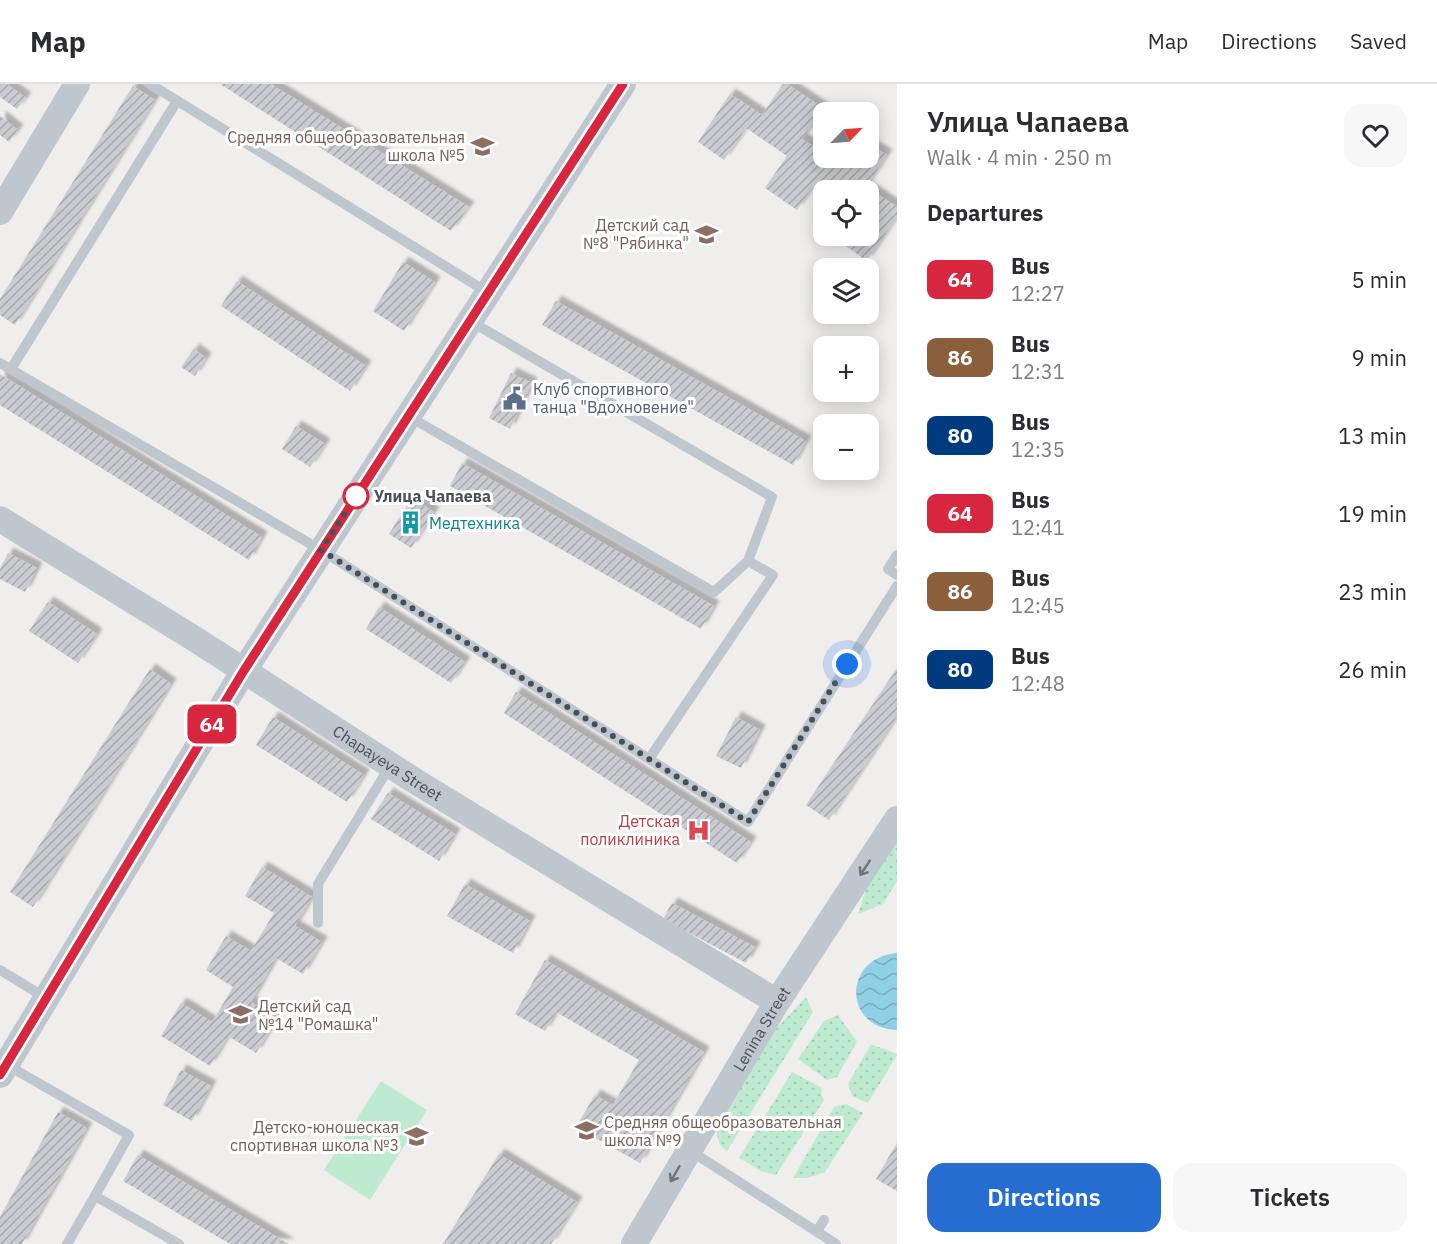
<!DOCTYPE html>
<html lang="en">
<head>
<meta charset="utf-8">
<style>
	body { margin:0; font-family:"IBM Plex Sans",sans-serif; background:#f7f7f7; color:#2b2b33; height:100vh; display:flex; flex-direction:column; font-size:22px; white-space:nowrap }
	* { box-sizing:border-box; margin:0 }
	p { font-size:20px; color:#7c7c81 }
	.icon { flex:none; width:33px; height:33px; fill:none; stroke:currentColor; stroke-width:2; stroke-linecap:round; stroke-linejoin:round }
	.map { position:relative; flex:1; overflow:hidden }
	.panel { display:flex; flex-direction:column; background:#fff; width:540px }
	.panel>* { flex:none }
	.badge { padding:0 12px; border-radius:9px; font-size:21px; line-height:39px }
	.needle { width:39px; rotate:65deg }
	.buttons { position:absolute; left:813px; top:18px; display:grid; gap:12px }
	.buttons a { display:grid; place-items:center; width:66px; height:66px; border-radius:12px; background:#fff; box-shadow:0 3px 15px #0003; font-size:30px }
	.you { position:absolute; width:30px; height:30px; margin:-15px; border:4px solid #fff; border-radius:50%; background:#1a73e8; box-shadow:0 0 0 9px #1a73e833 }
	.map>.badge { position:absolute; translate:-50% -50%; box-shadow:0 0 0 3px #fff }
	h2 { padding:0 30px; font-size:22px; line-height:54px }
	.round { display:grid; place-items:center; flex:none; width:63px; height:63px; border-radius:18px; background:#f7f7f7 }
	.overview { display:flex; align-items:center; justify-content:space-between; height:102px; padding:0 30px }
	h1 { font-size:28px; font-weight:600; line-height:45px }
	.action { display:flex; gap:12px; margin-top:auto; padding:12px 30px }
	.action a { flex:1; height:69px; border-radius:18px; background:#266dd1; color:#fff; font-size:24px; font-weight:600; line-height:69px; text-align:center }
	.action a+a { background:#f7f7f7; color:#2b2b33 }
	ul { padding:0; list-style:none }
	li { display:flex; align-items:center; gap:18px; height:78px; padding:0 30px }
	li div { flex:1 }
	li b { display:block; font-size:22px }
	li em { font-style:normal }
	li .badge { min-width:66px; font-weight:700; text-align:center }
	header { display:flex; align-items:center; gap:36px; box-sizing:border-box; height:84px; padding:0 30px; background:#fff; border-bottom:2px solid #e1e1e2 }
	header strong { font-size:28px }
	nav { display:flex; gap:33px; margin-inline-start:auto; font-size:21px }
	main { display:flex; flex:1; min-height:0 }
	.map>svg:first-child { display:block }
	.green { fill:url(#green-dots) }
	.pitch { fill:#beebd0 }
	.water { fill:url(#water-waves) }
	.building { fill:url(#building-hatch); filter:url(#shadow) }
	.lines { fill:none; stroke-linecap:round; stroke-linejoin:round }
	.service { stroke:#bfc7ce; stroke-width:10 }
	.tertiary { stroke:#bfc7ce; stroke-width:26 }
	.oneway { stroke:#6b747c }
	.line-casing { stroke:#fff; stroke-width:14 }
	.line { stroke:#d7263d; stroke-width:9 }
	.walk { stroke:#475059; stroke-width:6; stroke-dasharray:0 10.8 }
	.stop-dot { fill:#fff; stroke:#d7263d; stroke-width:3 }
	.labels { text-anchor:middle; stroke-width:6; stroke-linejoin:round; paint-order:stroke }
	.education-label { font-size:16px; fill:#785e54; stroke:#fff; text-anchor:end }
	.service-label { font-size:16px; fill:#4e5e75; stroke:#fff; text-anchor:start }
	.stop-label { font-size:16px; font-weight:bold; fill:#475059; stroke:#fff; text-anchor:start }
	.culture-label { font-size:16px; fill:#0d838f; stroke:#fff; text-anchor:start }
	.street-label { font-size:16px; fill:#475059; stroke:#fff }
	.health-label { font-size:16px; fill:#be3a42; stroke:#fff; text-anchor:end }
</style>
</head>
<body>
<header>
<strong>Map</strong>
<nav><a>Map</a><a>Directions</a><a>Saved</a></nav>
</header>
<main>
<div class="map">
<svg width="897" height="1160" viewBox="0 0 897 1160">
	<defs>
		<pattern id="green-dots" width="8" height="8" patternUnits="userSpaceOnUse" patternTransform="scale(1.5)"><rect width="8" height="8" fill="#beebd0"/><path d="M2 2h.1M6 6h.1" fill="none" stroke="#a5cbb5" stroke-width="1.8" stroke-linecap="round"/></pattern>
		<pattern id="water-waves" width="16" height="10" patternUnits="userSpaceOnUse" patternTransform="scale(1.5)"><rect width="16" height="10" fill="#8ed1e5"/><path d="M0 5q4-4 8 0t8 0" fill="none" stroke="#76acbd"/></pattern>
		<pattern id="building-hatch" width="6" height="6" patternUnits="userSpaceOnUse" patternTransform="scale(1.5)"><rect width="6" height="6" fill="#caccd2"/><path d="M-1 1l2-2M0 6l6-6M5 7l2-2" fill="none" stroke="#a6a8ad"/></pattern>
		<filter id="shadow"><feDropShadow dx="5.5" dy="-5.5" stdDeviation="1.5" flood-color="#0004"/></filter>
	</defs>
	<rect width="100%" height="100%" fill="#f0eded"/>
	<g class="green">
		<path d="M897 753V797L883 820 858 830 870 793Z"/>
		<path d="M806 913 813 928 727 1067 720 1061 716 1047 768 953Z"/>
		<path d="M838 931 857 958 837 993 827 996 798 975 824 937Z"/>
		<path d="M871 960 897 970V971L868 1019 852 1012 848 1000Z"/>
		<path d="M792 988 822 1004 821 1010 824 1016 776 1091 761 1087 739 1074Z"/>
		<path d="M846 1020 863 1029 825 1088 807 1094H793L834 1023Z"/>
	</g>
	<path class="pitch" d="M381 997 427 1026 370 1116 324 1086Z"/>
	<path class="water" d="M897 869V946C843 944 842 874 897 869Z"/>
	<g class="building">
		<path d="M0 0H7L26 14 17 25 0 13Z"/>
		<path d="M220 0H271L469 123 451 147Z"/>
		<path d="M783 0H787L823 24 802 55 824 69V74H830L835 77 838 74H868V59L887 71 866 102 897 123V132L867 177 833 153 834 152H868V106H829L816 98 797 126 765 104 787 72 746 44 724 76 698 58 730 10 762 31Z"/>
		<path d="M133 2 155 16 15 241 0 231V215Z"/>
		<path d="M0 32 18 46 9 58 0 51Z"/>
		<path d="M403 178 435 198 404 247 373 227Z"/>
		<path d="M237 197 366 282 350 307 221 222Z"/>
		<path d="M556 217 806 357 793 381 542 241Z"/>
		<path d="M194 265 206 274 195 292 181 283Z"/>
		<path d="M511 289 532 299 510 345 489 334Z"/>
		<path d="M0 290 262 453 249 476 0 321Z"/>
		<path d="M296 342 325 360 310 383 282 365Z"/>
		<path d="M462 379 714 522 701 545 450 402Z"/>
		<path d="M412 414 434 428 411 464 389 450Z"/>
		<path d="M8 469 37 484 25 508 0 495V485Z"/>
		<path d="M48 518 97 550 78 579 29 547Z"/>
		<path d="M379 523 465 578 451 599 366 545Z"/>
		<path d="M897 584V632L829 736 806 721Z"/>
		<path d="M150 585 171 600 33 823 10 808Z"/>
		<path d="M516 608 751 758 737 779 504 629Z"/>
		<path d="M273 633 364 691 347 718 256 661Z"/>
		<path d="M736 633 760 646 741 684 716 672Z"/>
		<path d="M388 709 455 750 439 777 371 735Z"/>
		<path d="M262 783 312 813 295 842 322 858 303 890 276 874 251 918 277 934 256 969 228 952 210 982 161 952 181 919 212 938 233 903 206 886 226 852 251 867 274 829 245 812Z"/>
		<path d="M465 800 530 837 513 869 447 832Z"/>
		<path d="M672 819 755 863 746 879 663 835Z"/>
		<path d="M545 876 704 968 640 1079 576 1043 595 1011 613 1021 639 976 556 928 545 947 515 930Z"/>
		<path d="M181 986 211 1002 192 1037 163 1021Z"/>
		<path d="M58 1028 87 1044 22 1160H0V1133Z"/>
		<path d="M897 1059V1107L876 1095Z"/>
		<path d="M499 1070 577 1118 551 1160H443Z"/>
		<path d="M138 1071 289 1160H230L123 1097Z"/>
	</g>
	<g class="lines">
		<g class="service">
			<path d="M150 0 487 208"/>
			<path d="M470 237 772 413 748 477 773 491 649 675"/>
			<path d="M0 279 321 466 748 738 897 502"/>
			<path d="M11 285 177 17"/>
			<path d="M408 332 714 508 748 477"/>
			<path d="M897 471 888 485 897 491"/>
			<path d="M318 839V800L390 682"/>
			<path d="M0 886 46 914"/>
			<path d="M7 981 129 1051 95 1112 179 1160"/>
			<path d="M689 1066 836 1160"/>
			<path d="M817 1147 824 1136"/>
			<path d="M67 1160 95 1112"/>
		</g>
		<g class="tertiary">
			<path d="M0 128 77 0"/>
			<path id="s1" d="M0 435 198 557 415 697 777 918"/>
			<path d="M0 991 243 588 623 0"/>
			<path id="s2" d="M634 1160 777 918 897 735"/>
		</g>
	</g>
	<defs><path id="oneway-shaft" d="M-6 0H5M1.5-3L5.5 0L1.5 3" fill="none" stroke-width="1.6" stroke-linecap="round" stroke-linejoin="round" transform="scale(1.5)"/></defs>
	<g class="oneway">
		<use href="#oneway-shaft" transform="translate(865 784) rotate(123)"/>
		<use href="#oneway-shaft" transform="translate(675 1090) rotate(120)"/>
	</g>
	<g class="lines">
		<defs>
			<path id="line" d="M0 991 243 588 623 0"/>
		</defs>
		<use href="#line" class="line-casing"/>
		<use href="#line" class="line"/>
		<path class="walk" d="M356 412 321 466 748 738 847 580"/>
	</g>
	<defs>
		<symbol id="school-bare" viewBox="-9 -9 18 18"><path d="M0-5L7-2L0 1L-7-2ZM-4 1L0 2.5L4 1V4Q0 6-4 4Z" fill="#8d6e63" stroke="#fff" stroke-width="2.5" paint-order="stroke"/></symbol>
		<symbol id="civic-bare" viewBox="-9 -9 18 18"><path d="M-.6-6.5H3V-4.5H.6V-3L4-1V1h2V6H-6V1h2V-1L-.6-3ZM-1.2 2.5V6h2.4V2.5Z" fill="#5c6f8a" stroke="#fff" stroke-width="2.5" paint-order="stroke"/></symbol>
		<symbol id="building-bare" viewBox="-9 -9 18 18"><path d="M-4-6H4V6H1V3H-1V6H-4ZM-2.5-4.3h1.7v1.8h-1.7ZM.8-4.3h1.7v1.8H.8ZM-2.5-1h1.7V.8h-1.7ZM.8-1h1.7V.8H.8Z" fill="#0f9aa8" stroke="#fff" stroke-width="2.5" paint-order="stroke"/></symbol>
		<symbol id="hospital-bare" viewBox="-9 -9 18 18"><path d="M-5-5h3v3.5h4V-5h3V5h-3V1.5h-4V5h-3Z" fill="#e0444e" stroke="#fff" stroke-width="2.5" paint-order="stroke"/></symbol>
	</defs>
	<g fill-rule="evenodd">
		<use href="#school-bare" x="466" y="46" width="33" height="33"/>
		<use href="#school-bare" x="690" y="134" width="33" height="33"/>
		<use href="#civic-bare" x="498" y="298" width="33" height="33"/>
		<use href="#building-bare" x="394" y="422" width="33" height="33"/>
		<use href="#hospital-bare" x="682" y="730" width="33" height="33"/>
		<use href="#school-bare" x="224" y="914" width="33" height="33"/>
		<use href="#school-bare" x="570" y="1030" width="33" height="33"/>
		<use href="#school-bare" x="400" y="1036" width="33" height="33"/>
	</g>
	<circle class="stop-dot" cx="356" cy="412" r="12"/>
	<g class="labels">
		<g class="education-label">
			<text x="465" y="59">Средняя общеобразовательная<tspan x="465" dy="18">школа №5</tspan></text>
			<text x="689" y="147">Детский сад<tspan x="689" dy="18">№8 "Рябинка"</tspan></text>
			<text x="258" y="928" text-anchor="start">Детский сад<tspan x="258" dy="18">№14 "Ромашка"</tspan></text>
			<text x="604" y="1044" text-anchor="start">Средняя общеобразовательная<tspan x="604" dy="18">школа №9</tspan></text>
			<text x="399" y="1049">Детско-юношеская<tspan x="399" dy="18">спортивная школа №3</tspan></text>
		</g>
		<g class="service-label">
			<text x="533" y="311">Клуб спортивного<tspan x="533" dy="18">танца "Вдохновение"</tspan></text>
		</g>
		<g class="stop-label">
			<text x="374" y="418">Улица Чапаева</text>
		</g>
		<g class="culture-label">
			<text x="429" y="445">Медтехника</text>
		</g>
		<g class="street-label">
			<text dy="6" stroke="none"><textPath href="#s1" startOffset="458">Chapayeva Street</textPath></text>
			<text dy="6" stroke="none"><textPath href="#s2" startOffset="250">Lenina Street</textPath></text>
		</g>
		<g class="health-label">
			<text x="680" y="743">Детская<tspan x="680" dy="18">поликлиника</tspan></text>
		</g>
	</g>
</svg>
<div class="buttons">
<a><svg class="needle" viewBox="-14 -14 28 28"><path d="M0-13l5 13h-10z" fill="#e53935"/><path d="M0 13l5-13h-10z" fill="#7c7c81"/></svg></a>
<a><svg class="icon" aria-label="locate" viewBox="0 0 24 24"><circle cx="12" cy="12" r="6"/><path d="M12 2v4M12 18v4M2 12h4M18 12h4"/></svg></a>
<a><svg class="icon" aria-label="layers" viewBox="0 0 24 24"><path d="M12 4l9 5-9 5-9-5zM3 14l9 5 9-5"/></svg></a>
<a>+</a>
<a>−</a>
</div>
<div class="you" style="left:847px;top:580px"></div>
<b class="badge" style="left:212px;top:640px;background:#d7263d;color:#fff">64</b>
</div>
<section class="panel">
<div class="overview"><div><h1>Улица Чапаева</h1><p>Walk · 4 min · 250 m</p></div><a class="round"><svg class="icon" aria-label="heart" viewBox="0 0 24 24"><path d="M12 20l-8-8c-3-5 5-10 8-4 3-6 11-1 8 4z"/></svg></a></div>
<h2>Departures</h2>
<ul>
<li><span class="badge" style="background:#d7263d;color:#fff">64</span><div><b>Bus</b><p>12:27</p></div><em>5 min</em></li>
<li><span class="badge" style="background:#8b5e3c;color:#fff">86</span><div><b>Bus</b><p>12:31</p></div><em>9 min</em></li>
<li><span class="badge" style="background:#003b80;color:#fff">80</span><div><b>Bus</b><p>12:35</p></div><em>13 min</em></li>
<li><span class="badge" style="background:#d7263d;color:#fff">64</span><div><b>Bus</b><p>12:41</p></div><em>19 min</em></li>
<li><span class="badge" style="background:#8b5e3c;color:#fff">86</span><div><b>Bus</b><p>12:45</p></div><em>23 min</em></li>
<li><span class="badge" style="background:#003b80;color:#fff">80</span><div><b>Bus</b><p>12:48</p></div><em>26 min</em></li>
</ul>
<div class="action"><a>Directions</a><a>Tickets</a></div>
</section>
</main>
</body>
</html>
